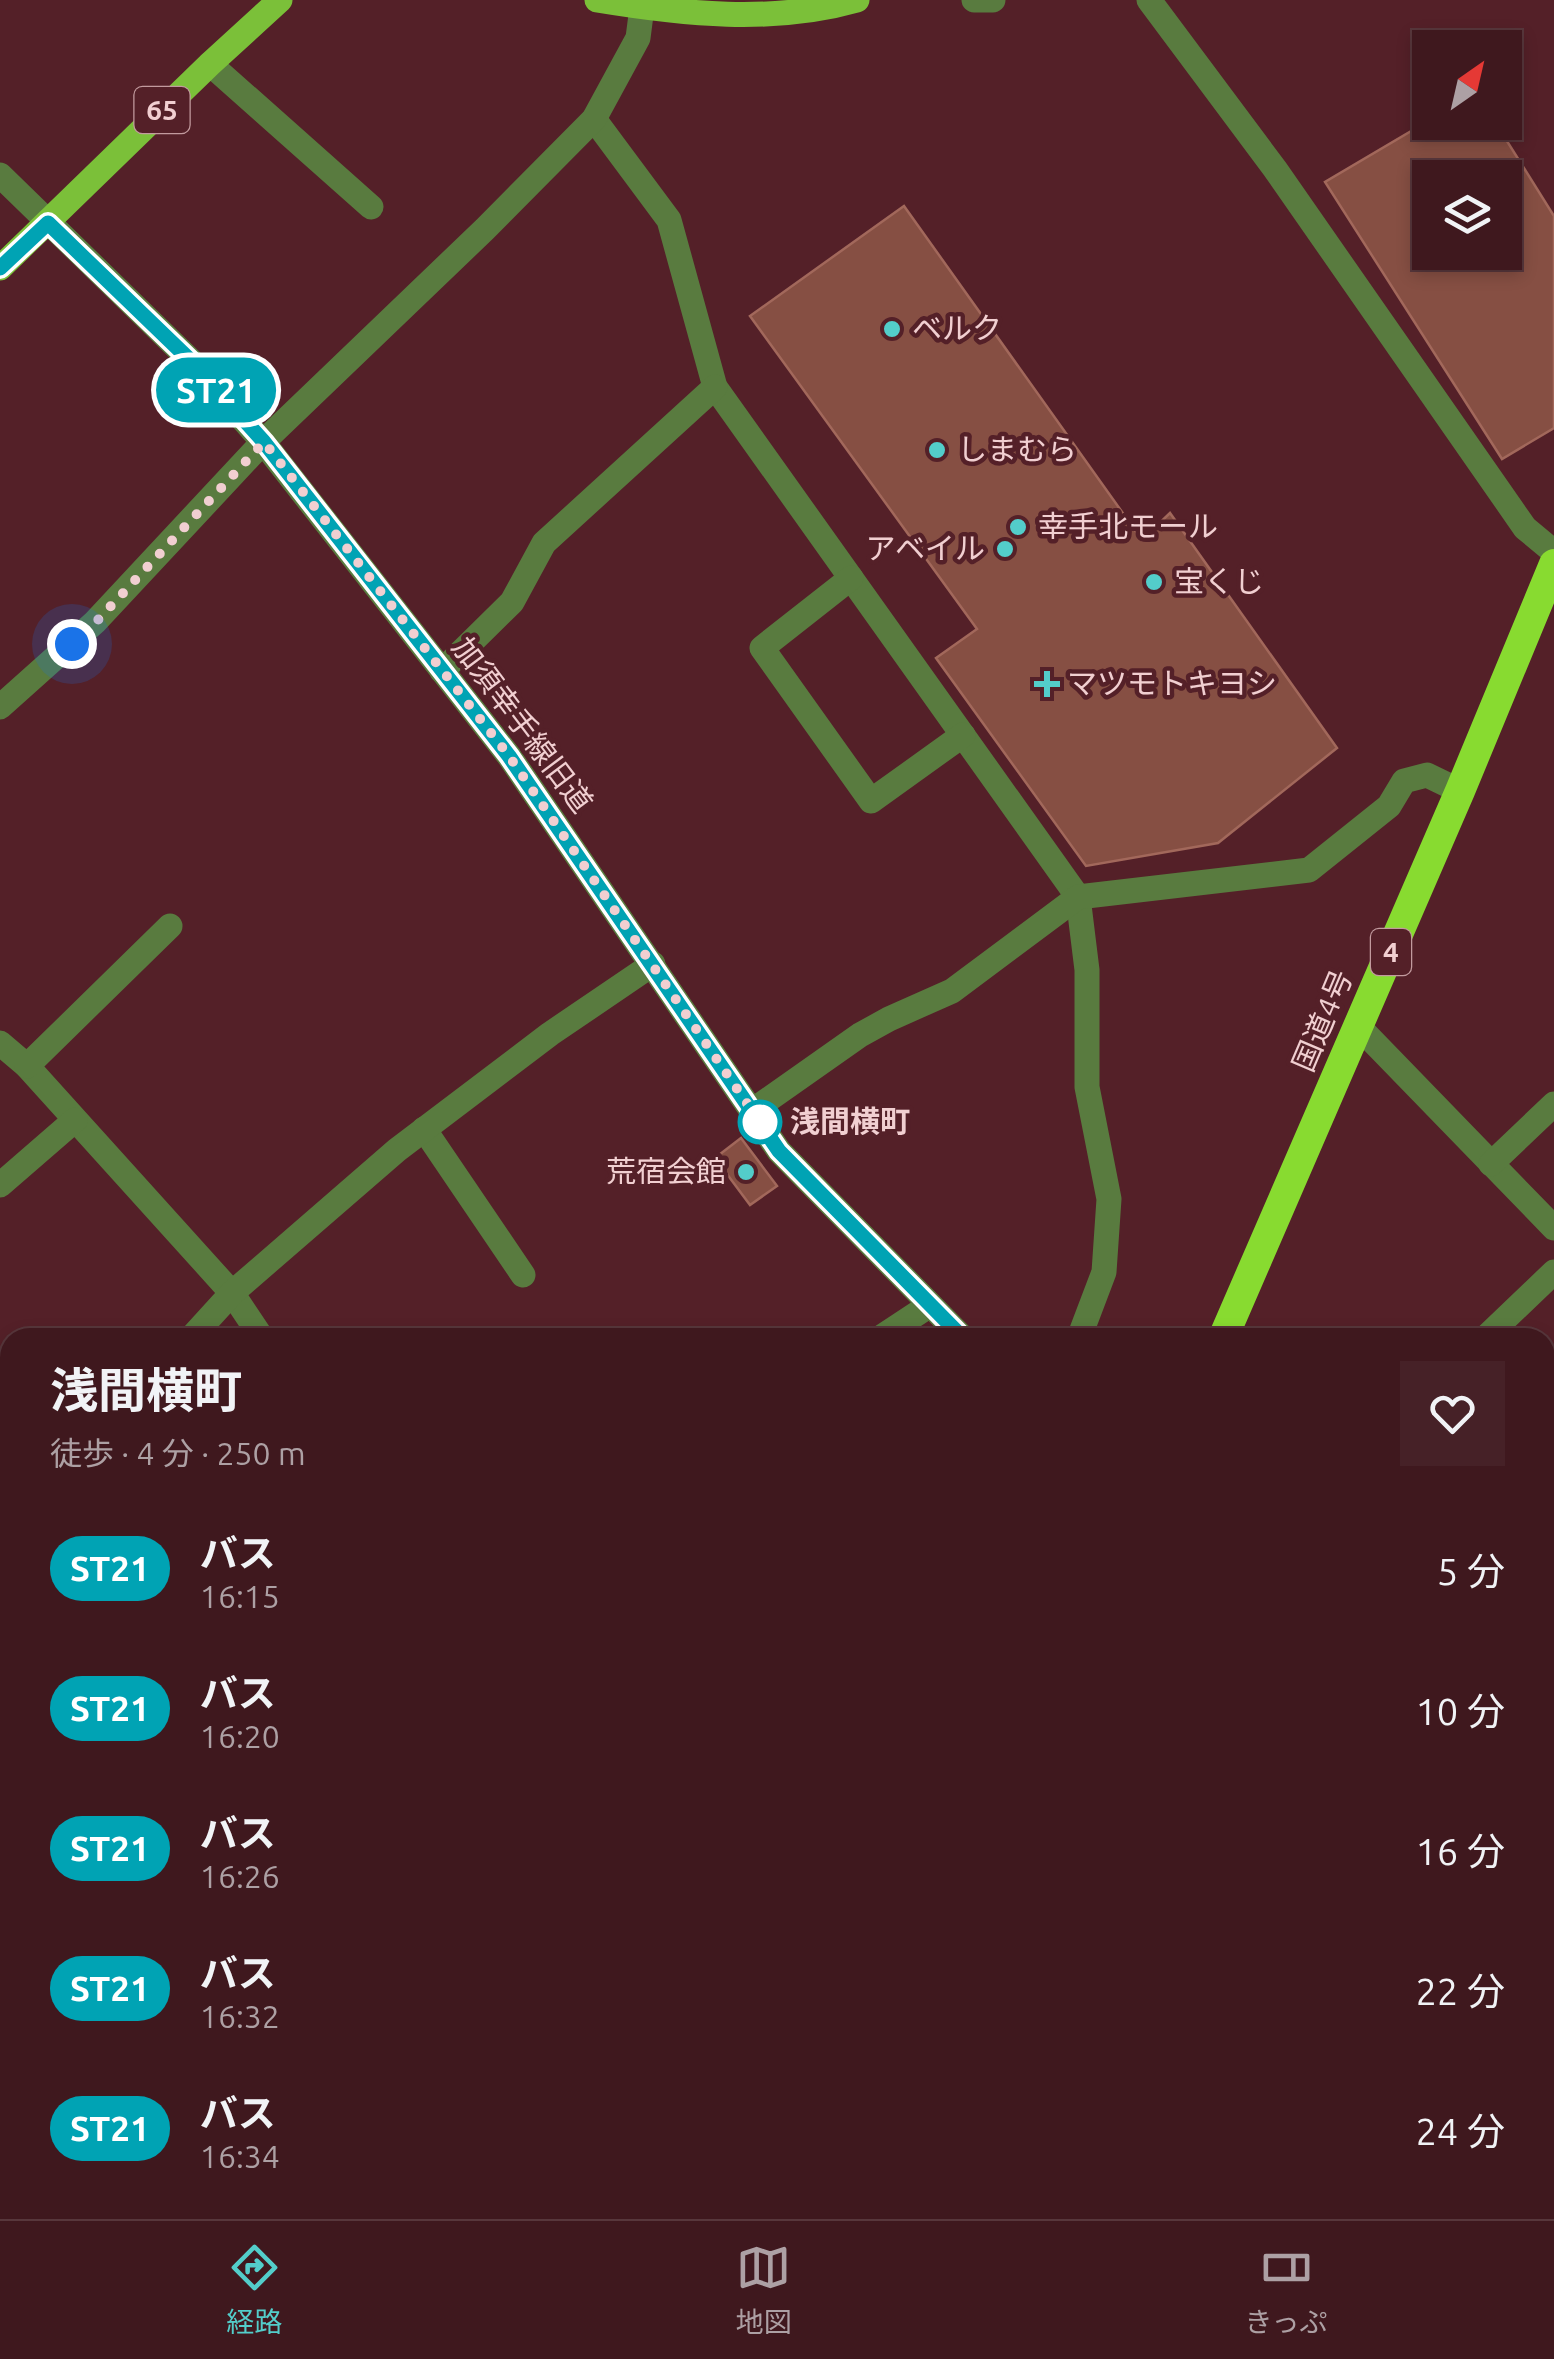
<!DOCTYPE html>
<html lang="ja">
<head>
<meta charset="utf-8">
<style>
	body { margin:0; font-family:Ubuntu,"Noto Sans JP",sans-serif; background:#462127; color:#f1f3f6; height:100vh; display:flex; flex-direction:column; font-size:38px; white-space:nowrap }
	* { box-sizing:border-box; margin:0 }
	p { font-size:32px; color:#ada0a4 }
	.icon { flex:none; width:55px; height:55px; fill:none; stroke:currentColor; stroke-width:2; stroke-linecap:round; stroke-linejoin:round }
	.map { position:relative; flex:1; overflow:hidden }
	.sheet { position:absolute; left:0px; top:1328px; width:1555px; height:892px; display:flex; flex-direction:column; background:#3f181e; border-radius:30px 30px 0 0; box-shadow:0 5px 15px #0003,0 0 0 2px #58373c }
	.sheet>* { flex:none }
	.badge { padding:0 20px; border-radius:32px; font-size:35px; line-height:65px }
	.needle { width:65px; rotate:34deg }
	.tools { position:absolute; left:1412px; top:30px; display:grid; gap:20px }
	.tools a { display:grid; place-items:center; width:110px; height:110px; border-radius:0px; background:#3f181e; box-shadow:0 5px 15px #0003,0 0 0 2px #58373c; font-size:50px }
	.you { position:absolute; width:50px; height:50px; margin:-25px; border:8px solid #fff; border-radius:50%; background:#1a73e8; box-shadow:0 0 0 15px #1a73e833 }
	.map>.badge { position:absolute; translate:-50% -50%; box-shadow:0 0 0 5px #fff }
	.round { display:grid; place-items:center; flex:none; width:105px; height:105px; border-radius:0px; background:#462127 }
	.overview { display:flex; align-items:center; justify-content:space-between; height:170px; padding:0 50px }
	h1 { font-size:48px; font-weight:700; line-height:75px }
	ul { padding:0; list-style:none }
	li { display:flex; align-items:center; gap:30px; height:140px; padding:0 50px }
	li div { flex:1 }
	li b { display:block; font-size:38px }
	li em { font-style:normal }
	li .badge { min-width:110px; font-weight:700; text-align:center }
	.dock { display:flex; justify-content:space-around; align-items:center; height:140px; border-top:2px solid #58373c; background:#3f181e; font-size:28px; color:#ada0a4 }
	.dock a { display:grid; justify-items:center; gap:5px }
	.dock .selected { color:#53cdca }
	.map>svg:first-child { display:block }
	.building { fill:#864f43; stroke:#a2685b; stroke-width:2.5; fill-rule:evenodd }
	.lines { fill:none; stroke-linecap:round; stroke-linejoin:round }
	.path { stroke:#93666c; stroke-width:5; stroke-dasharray:8 8; stroke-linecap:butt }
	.minor { stroke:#597b3f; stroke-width:25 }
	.major { stroke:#7bc039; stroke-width:25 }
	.highway { stroke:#88db30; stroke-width:30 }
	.line-casing { stroke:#fff; stroke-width:22 }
	.line { stroke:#00a3b4; stroke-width:15 }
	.walk { stroke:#f1cfd1; stroke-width:10; stroke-dasharray:0 18 }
	.poi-dot { fill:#53cdca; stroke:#542028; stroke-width:4 }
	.stop-dot { fill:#fff; stroke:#00a3b4; stroke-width:5 }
	.labels { text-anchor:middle; stroke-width:9; stroke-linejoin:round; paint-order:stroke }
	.shield { fill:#542028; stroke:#c29a9e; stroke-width:2.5 }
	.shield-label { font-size:28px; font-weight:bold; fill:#f1cfd1 }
	.poi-label { font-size:30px; fill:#f1cfd1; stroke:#542028; text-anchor:start }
	.street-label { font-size:30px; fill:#f1cfd1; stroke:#542028 }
	.stop-label { font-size:30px; font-weight:bold; fill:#f1cfd1; stroke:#542028; text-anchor:start }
</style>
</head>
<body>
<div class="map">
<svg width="1554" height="2219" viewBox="0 0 1554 2219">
	<rect width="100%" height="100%" fill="#542028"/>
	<g class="building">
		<path d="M1430 120V122H1495L1554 216V428L1502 459 1325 182ZM1430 178H1505V252H1430Z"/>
		<path d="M904 206 1142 540 1170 513 1337 748 1218 843 1086 866 936 658 977 629 750 316Z"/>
		<path d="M741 1138 777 1186 750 1205 715 1158Z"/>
		<path d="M1545 1570 1554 1579V1605L1545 1614Z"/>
		<path d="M1551 2080 1554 2084V2190L1545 2197V2085Z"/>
	</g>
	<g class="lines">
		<path class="path" d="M801 1135 835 1111"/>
		<g class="minor">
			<path d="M974 0H993"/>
			<path d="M1149 0 1275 169 1525 528 1554 552"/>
			<path d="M210 64 371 207"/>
			<path d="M594 119 669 220 715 387 1078 897 1087 970V1087L1109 1199 1104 1272 1079 1338"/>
			<path d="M0 175 192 362 263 442 509 756 779 1151 963 1338"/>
			<path d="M851 578 762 648 871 801 963 735"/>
			<path d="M442 671 512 602 544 543 715 387"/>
			<path d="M0 707 95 622 263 442 485 229 594 119 638 38 642 7"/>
			<path d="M1359 1027 1554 1228"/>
			<path d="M0 1043 27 1066 232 1293 262 1338"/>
			<path d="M27 1066 170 926"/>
			<path d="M752 1111 860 1035 889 1019 952 991 1078 897 1309 870 1389 806 1404 781 1427 775 1460 791"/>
			<path d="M424 1129 523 1275"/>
			<path d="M1491 1164 1554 1104"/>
			<path d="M0 1185 75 1120"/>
			<path d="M191 1338 232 1293 397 1150 550 1034 653 964"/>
			<path d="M880 1338 930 1305"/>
			<path d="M1485 1338 1554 1272"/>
			<path d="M0 1533 10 1523"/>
			<path d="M1545 1832 1554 1823"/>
			<path d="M0 1894 10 1888"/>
			<path d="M0 1948 10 1964"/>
			<path d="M1545 1951 1554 1960"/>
			<path d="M174 2210 180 2219"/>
			<path d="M498 2210 506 2219"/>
			<path d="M812 2210 820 2219"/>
			<path d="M1395 2210 1402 2219"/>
			<path d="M308 2219 319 2210"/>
			<path d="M1068 2219 1079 2210"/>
		</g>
		<g class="major">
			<path d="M597 0C682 14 773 24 857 0"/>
			<path d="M0 268 210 64 280 0"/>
		</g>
		<g class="highway">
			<path d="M1223 1338 1460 791 1554 564"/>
			<path d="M653 2219 661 2210"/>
		</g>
	</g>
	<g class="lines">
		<defs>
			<path id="line" d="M0 268 48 223 192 362 264 442 509 756 779 1151 963 1338"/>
		</defs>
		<use href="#line" class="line-casing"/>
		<use href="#line" class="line"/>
		<path class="walk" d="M72 644 96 622 264 442 509 756 766 1131 760 1122"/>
	</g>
	<g class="poi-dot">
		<circle cx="892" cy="329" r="10"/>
		<circle cx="937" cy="450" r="10"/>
		<circle cx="1018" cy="527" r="10"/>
		<circle cx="1005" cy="549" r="10"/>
		<circle cx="1154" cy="582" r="10"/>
		<path d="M1042 669h10v10h10v10h-10v10h-10v-10h-10v-10h10z"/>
		<circle cx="746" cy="1172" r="10"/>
	</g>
	<circle class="stop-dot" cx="760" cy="1122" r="20"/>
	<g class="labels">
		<g class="shield">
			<rect x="134.5" y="87" width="55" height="46" rx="8"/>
			<rect x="1371" y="929" width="40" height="46" rx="8"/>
		</g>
		<g class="shield-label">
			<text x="162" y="120">65</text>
			<text x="1391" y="962">4</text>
		</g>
		<g class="poi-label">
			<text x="912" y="339">ベルク</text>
			<text x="957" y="460">しまむら</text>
			<text x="1038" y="537">幸手北モール</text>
			<text x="985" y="559" text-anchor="end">アベイル</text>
			<text x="1174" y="592">宝くじ</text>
			<text x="1067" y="694">マツモトキヨシ</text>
			<text x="726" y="1182" text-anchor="end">荒宿会館</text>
		</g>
		<g class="street-label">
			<text transform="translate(522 725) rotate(53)" y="10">加須幸手線旧道</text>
			<text transform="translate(1323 1021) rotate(-67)" y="10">国道4号</text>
		</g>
		<g class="stop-label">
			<text x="790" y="1132">浅間横町</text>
		</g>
	</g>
</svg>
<div class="tools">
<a><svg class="needle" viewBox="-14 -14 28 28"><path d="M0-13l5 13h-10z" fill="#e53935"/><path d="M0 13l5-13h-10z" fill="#ada0a4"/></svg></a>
<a><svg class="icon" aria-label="layers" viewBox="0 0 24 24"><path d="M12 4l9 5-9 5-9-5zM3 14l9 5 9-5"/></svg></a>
</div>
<div class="you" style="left:72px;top:644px"></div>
<b class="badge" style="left:216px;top:390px;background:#00a3b4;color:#fff">ST21</b>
<section class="sheet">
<div class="overview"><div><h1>浅間横町</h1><p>徒歩 · 4 分 · 250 m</p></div><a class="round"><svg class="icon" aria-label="heart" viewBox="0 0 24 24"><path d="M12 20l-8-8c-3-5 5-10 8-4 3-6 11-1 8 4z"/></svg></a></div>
<ul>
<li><span class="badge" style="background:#00a3b4;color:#fff">ST21</span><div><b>バス</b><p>16:15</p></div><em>5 分</em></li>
<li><span class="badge" style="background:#00a3b4;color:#fff">ST21</span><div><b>バス</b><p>16:20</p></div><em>10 分</em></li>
<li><span class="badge" style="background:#00a3b4;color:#fff">ST21</span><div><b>バス</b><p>16:26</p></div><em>16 分</em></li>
<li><span class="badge" style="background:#00a3b4;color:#fff">ST21</span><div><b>バス</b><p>16:32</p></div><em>22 分</em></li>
<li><span class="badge" style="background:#00a3b4;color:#fff">ST21</span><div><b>バス</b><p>16:34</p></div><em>24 分</em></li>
</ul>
</section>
</div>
<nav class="dock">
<a class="selected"><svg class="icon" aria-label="directions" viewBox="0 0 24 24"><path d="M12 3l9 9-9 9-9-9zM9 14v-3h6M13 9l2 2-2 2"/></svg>経路</a>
<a><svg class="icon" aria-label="map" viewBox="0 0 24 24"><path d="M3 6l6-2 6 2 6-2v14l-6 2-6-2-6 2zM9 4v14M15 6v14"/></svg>地図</a>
<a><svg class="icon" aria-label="tickets" viewBox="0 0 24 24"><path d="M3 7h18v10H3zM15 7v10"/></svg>きっぷ</a>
</nav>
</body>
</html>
